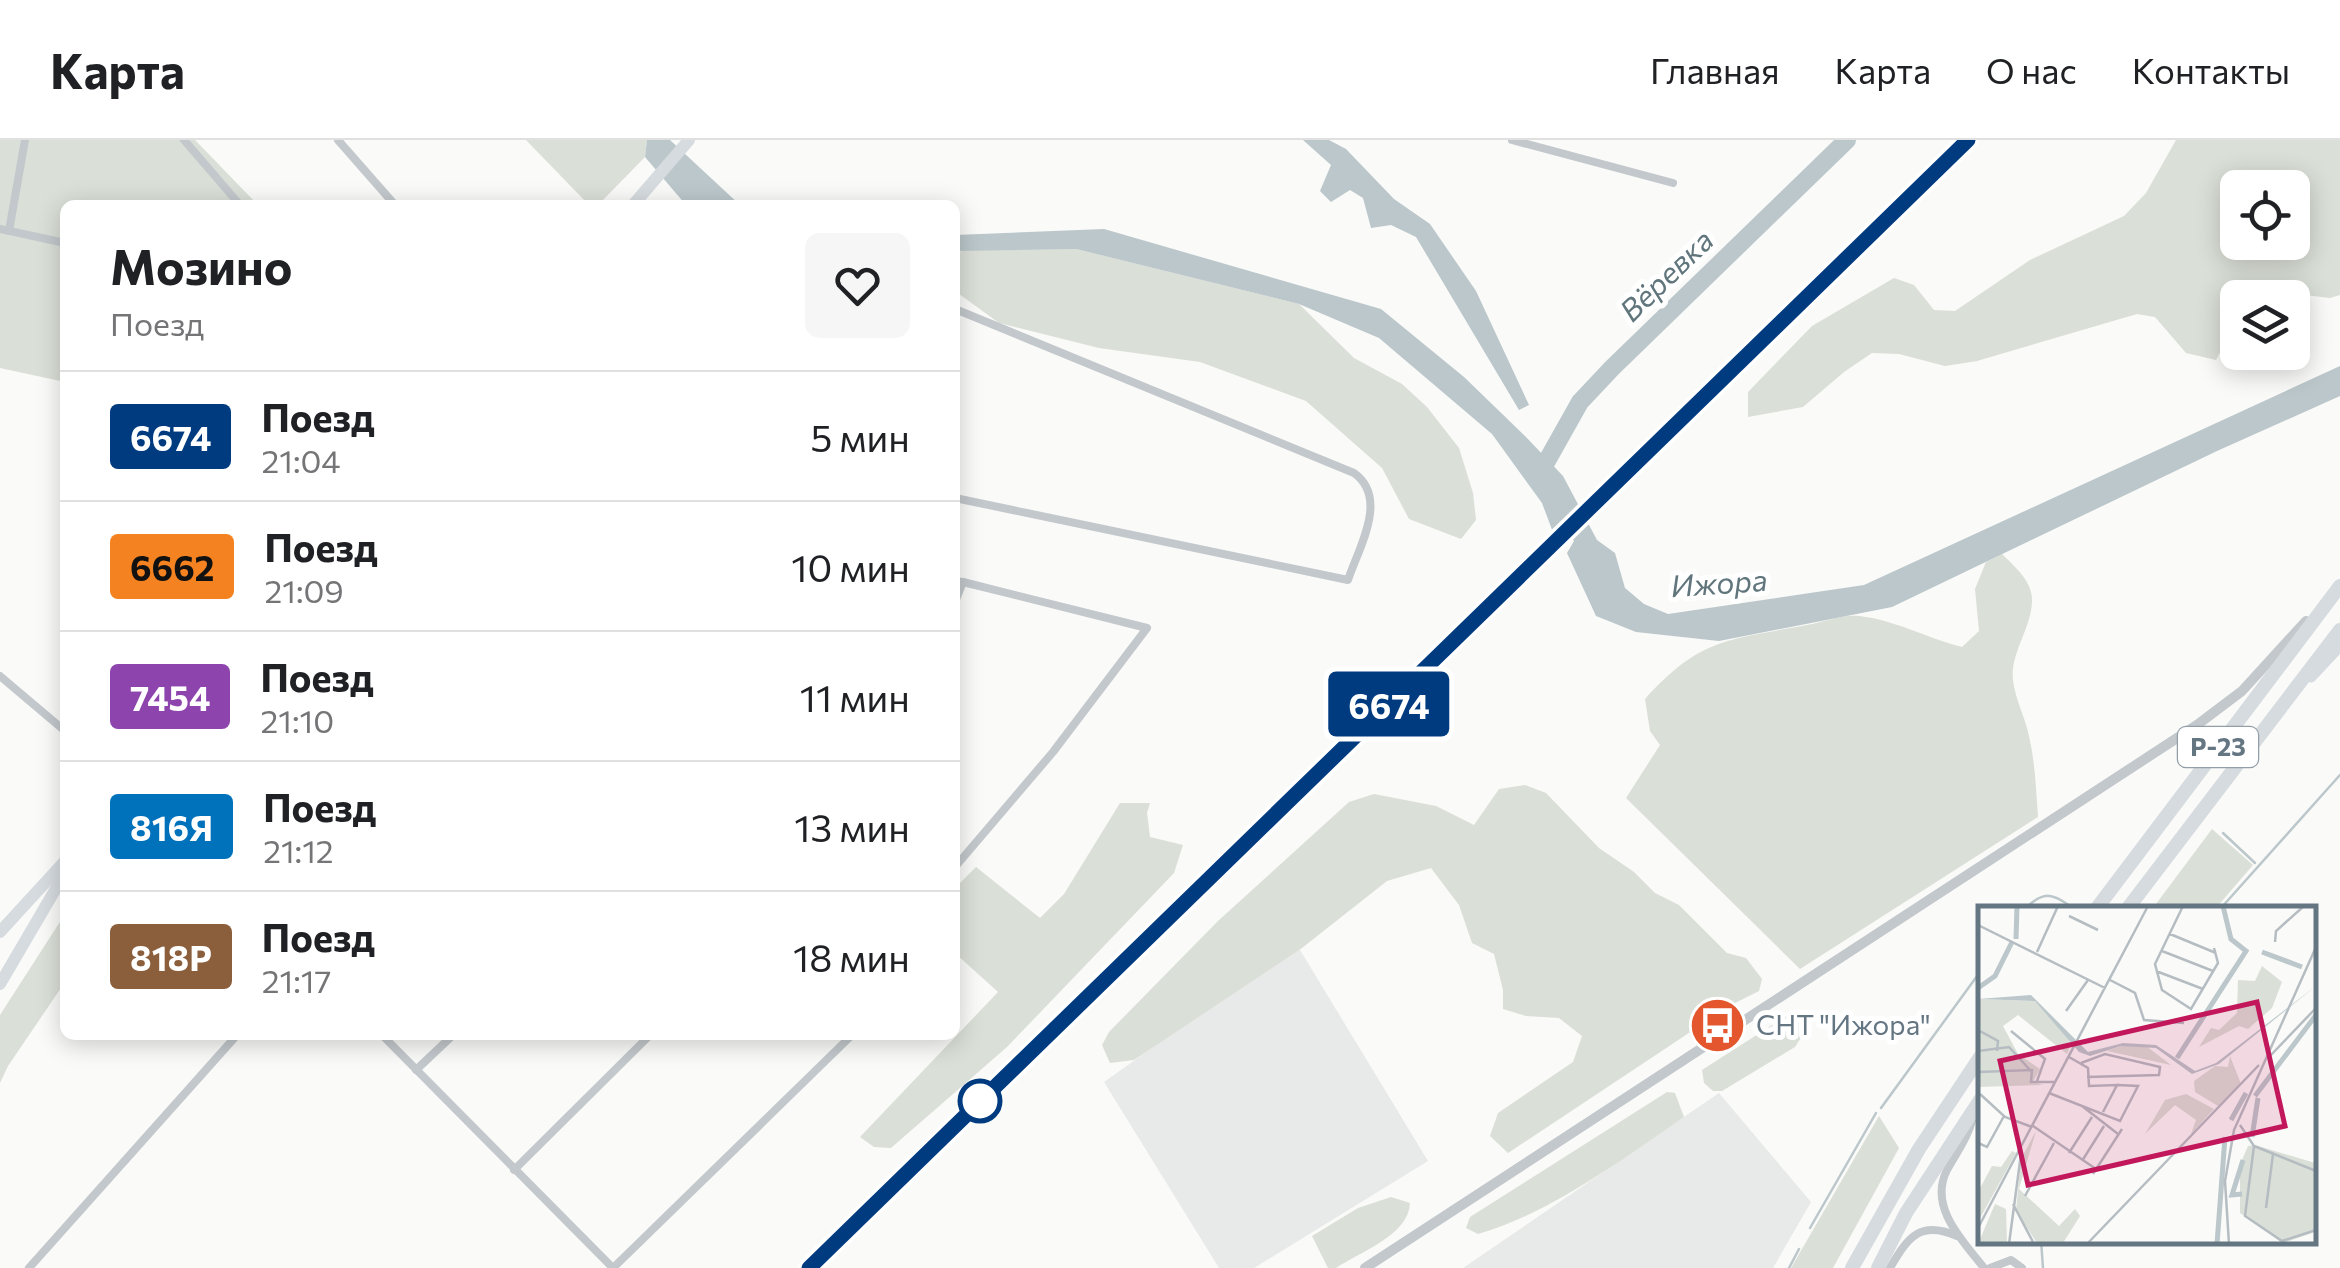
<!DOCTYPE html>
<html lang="ru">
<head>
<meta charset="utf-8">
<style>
	body { margin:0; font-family:Commissioner,sans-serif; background:#f6f6f6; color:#202124; height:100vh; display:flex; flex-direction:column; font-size:38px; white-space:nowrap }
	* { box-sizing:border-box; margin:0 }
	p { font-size:32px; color:#757577 }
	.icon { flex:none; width:55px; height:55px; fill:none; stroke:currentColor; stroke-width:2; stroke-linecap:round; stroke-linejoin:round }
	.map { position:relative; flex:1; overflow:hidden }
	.details { position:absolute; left:60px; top:60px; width:900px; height:840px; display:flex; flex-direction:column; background:#fff; border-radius:15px; box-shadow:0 5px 25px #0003 }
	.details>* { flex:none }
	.badge { padding:0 20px; border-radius:8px; font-size:35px; line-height:65px }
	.controls { position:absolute; left:2220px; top:30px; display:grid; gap:20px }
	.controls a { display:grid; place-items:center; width:90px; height:90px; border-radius:15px; background:#fff; box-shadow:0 5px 25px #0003; font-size:50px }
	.map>.badge { position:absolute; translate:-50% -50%; box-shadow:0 0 0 5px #fff }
	.round { display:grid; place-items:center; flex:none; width:105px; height:105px; border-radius:15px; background:#f6f6f6 }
	.headline { display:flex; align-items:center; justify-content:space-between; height:170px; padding:0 50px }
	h1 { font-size:48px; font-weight:700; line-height:75px }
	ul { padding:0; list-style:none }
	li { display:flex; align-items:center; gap:30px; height:130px; padding:0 50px; border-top:2px solid #e0e0e0 }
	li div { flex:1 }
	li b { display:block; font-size:38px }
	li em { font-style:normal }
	li .badge { min-width:110px; font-weight:700; text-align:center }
	header { display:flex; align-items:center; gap:60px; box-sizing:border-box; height:140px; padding:0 50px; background:#fff; border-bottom:2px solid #e0e0e0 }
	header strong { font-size:48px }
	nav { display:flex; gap:55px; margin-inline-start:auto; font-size:35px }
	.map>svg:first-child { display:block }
	.built { fill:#e8e9e9 }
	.green { fill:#dadfd7; fill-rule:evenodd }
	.water { fill:#bbc7cb }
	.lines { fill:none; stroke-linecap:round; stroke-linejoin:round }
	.stream { stroke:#bbc7cb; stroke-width:2.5 }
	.river { stroke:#bbc7cb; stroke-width:18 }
	.minor { stroke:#c3c8cc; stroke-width:8 }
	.tertiary { stroke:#c3c8cc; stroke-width:10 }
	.secondary { stroke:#d6dbdf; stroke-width:11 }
	.primary { stroke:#d6dbdf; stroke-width:12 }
	.trunk { stroke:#d6dbdf; stroke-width:14 }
	.rail { stroke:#a2aab0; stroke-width:2.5; stroke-dasharray:15 8; stroke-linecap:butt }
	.line-casing { stroke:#fff; stroke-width:22 }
	.line { stroke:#003b80; stroke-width:15 }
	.stop-dot { fill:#fff; stroke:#003b80; stroke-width:5 }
	.labels { text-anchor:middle; stroke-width:10; stroke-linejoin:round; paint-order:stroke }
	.shield { fill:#fff; stroke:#939fa8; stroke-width:2.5 }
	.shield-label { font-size:25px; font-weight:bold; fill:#657683 }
	.poi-label { font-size:28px; fill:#657683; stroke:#fff; text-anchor:start }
	.water-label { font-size:30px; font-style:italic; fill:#60757c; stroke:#fff }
	.inset-river { fill:none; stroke:#bbc7cb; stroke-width:5 }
	.inset-road { fill:none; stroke:#b5bdc2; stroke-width:2.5 }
	.view { fill:#c2185b; fill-opacity:0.15; stroke:#c2185b; stroke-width:5 }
	.inset-edge { fill:none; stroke:#657683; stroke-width:5 }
</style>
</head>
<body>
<header>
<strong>Карта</strong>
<nav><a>Главная</a><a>Карта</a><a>О нас</a><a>Контакты</a></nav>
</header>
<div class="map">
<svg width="2340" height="1128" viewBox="0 0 2340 1128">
	<rect width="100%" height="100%" fill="#fafaf8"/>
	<g class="built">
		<path d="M1297 805 1428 1021 1254 1128H1219L1104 942Z"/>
		<path d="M1719 953 1811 1062 1773 1128H1463Z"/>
	</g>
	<g class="green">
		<path d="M0 0H195L258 65H65V242L0 228Z"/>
		<path d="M526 0H647L645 17 598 65H589Z"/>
		<path d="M2176 0H2340V155L2330 158 2280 152 2238 158 2237 181 2216 220 2186 213 2155 177 2137 174 1977 221 1945 226 1899 214 1872 213 1844 232 1803 267 1748 277V252L1812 186 1894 138 1914 145 1934 170 1955 171 2030 120 2124 76 2146 53ZM2238 48H2292V102H2238Z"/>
		<path d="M1076 109 1299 164 1354 218 1402 244 1427 267 1459 308 1473 353 1476 380 1461 399 1409 379 1382 328 1306 261 1200 222 1099 208 999 183 955 151V117L962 110Z"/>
		<path d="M2002 414C2014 426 2031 440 2032 458 2033 487 2010 512 2013 540 2015 558 2024 575 2028 592 2035 620 2036 648 2038 677L1800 829 1626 658 1660 605 1650 591 1645 559C1701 497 1729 500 1807 485 1823 482 1843 474 1859 476 1895 480 1927 498 1962 507L1979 491 1975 449 1986 422Z"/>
		<path d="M1525 645 1546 653 1599 708 1634 732 1655 753 1679 765 1727 813 1746 818 1762 839 1759 851 1731 865 1508 1013 1490 996 1498 973 1573 922 1582 896 1559 878 1526 876 1503 869V850L1494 814 1472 803 1459 765 1431 728 1387 741 1302 808 1134 920 1110 923 1102 905 1109 892 1218 781 1349 662 1374 654 1436 666 1474 685 1499 649Z"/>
		<path d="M1120 663H1150L1147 673 1150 697 1183 705 1174 733 1007 907 891 1008 874 1007 860 997 998 852 955 813V748L976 727 1040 778 1064 754Z"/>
		<path d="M2212 689 2253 725 2216 768H2153Z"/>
		<path d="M65 774V842L8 926 0 943V875Z"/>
		<path d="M1791 873 1804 879 1806 890 1795 907 1722 951H1713L1704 943 1702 930Z"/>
		<path d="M1667 952 1675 953 1684 977C1623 1019 1549 1074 1478 1094L1466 1088 1470 1077Z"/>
		<path d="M1879 976 1899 1008 1833 1128H1791Z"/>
		<path d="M1391 1057 1410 1063C1409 1095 1360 1112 1336 1128H1328L1312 1096 1358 1068Z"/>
	</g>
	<g class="water">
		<path d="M647 0H670L740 65H686L645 17Z"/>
		<path d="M1289 0H1329L1346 9 1394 59 1430 84 1476 151 1529 265 1519 270 1416 97 1391 85 1371 88 1363 58 1350 50 1331 62 1320 51 1331 25 1303 0Z"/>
		<path d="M1104 89 1381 169 1464 237 1526 297 1563 336 1597 400 1615 413 1625 448 1644 464 1668 474 1864 445 2340 226V256L2217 311 1892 467 1719 501 1636 492 1596 476 1567 413 1574 401 1565 386 1554 395 1542 363 1492 294 1379 198 1299 164 1076 109 955 111V95Z"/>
	</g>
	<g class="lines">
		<g class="stream">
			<path d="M2223 693 2255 723"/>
			<path d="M2026 768C2043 751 2052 753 2070 766"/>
			<path d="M2221 768 2340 635"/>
			<path d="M1881 968 1980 832"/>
			<path d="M1810 1088 1876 973"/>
			<path d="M2041 1100 2043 1128"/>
			<path d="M1789 1128 1799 1109"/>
		</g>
		<path class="river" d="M1544 326 1580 262 1612 228 1847 0"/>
		<g class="minor">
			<path d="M184 0 240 65"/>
			<path d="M338 0 395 65"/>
			<path d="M1512 0 1673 43"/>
			<path d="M0 89 65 103"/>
			<path d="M9 91 25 0"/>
			<path d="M955 169 1354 333C1389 358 1359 407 1348 440L955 358"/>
			<path d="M955 441 963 442 955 462"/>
			<path d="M0 536 65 591"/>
			<path d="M955 727 1053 612 1147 488 963 442"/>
			<path d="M382 895 613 1128"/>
			<path d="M416 930 453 895"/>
			<path d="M1972 981C1967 1000 1956 1013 1947 1030 1928 1067 1963 1101 1984 1128"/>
			<path d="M514 1030 650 895"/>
			<path d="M29 1128 237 895"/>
			<path d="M613 1128 852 895"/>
			<path d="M1890 1128C1908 1097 1920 1080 1957 1096"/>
			<path d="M1990 1128 2011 1120 2022 1128"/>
		</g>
		<path class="tertiary" d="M1365 1128 2197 585 2242 551 2306 481"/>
		<path class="secondary" d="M2311 537 2340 506"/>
		<g class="primary">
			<path d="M633 65 689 0"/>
			<path d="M0 792 65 721"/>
			<path d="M0 844 65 733"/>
		</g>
		<g class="trunk">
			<path d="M2097 768 2340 446"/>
			<path d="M2128 768 2340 490"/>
			<path d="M1852 1128 1919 1009 1980 917"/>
			<path d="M1878 1128 1906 1073 1980 960"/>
		</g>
		<path class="rail" d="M799 1128 1960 0"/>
	</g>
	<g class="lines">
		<defs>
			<path id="line" d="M809 1128 1968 0"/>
		</defs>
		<use href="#line" class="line-casing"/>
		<use href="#line" class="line"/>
	</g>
	<defs>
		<symbol id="bus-disc" viewBox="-11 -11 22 22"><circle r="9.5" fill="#e4572e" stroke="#fff"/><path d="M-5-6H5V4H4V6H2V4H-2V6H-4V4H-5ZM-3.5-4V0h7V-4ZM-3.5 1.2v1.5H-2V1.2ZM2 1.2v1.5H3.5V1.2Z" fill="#fff"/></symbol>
	</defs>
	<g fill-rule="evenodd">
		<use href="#bus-disc" x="1686" y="854" width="63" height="63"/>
	</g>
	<circle class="stop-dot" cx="980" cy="961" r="20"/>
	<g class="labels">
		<rect class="shield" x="2178" y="587" width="80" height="40" rx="8"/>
		<g class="shield-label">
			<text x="2218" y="616">Р-23</text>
		</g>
		<g class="poi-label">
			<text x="1756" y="895">СНТ "Ижора"</text>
		</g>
		<g class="water-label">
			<text transform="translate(1667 136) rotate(-44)" y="10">Вёревка</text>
			<text transform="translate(1719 444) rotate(-4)" y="10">Ижора</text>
		</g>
	</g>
	<g transform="translate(1978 766)">
		<rect width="338" height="338" fill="#fafaf8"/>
		<path d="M284 60 304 76 294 102 270 123 261 120 221 141 233 122 241 124 259 107 260 74 277 75ZM0 93 57 95 84 124 93 138 89 148 40 109 25 120 40 148 62 163 55 176 65 179 0 181ZM143 140H168L193 159 129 145ZM252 150 263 178 240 200 217 186 216 175 237 160 250 161ZM208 188 236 203 213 228 218 214 197 199 167 228 187 194ZM58 225 41 283 81 320 97 303 102 310 85 337H59L38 305 43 253ZM277 239 337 257V326L305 337 262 307V259L270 240ZM34 245 38 247 1 314 0 286 14 260 23 261ZM17 298 28 303 29 337 0 338Z" fill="#dadfd7"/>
		<path d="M338 80 241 158 214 168 178 142 143 140 112 150 101 146 57 95 0 93 53 89 110 146 145 137 178 139 217 165 238 157Z" fill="#bbc7cb"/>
		<path class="inset-river" d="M38 33 39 0M284 46 324 61M0 82 17 70 34 36M199 152 268 45 253 33 245 0M277 190 338 109M253 214 268 187M274 231 280 192M264 288 254 289 265 254M239 338 247 231"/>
		<path class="inset-road" d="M205 0 177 58 184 84 213 103 240 57 236 42M91 10 120 24M0 19 127 82M192 28 238 47M297 36 298 25 326 0M184 45 235 65M59 46 80 0M178 65 225 83M132 74 157 87 166 114 206 117M88 105 110 74M0 124 20 135 19 145M33 125 67 153 59 175M0 145 31 141 52 164M292 150 338 102M91 151 110 162 111 180 139 179 125 206M103 157 127 148 182 161 181 169 109 171M0 166 54 164 53 176H77M71 187 142 215 160 180 139 179M2 188 27 211 54 221M104 200 140 228M262 219 276 240 267 310 304 335 338 324M55 220 118 263M0 237 9 241 26 210M276 240 338 265M91 247 114 211M104 255 126 220M115 268 144 223M47 290 76 237M35 298 56 338M288 302 295 248M0 322 170 0M31 338 43 248M109 338 281 159M251 338 247 275 256 224 338 41"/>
		<path class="view" d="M279 96 307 220 50 279 22 155Z"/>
		<rect width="338" height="338" class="inset-edge"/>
	</g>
</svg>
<div class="controls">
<a><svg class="icon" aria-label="locate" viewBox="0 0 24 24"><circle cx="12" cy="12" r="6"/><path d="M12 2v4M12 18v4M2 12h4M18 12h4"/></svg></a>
<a><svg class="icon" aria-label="layers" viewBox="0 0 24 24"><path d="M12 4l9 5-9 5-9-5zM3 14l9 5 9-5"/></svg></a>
</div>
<b class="badge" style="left:1389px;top:564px;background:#003b80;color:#fff">6674</b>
<section class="details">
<div class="headline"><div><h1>Мозино</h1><p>Поезд</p></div><a class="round"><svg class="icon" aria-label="heart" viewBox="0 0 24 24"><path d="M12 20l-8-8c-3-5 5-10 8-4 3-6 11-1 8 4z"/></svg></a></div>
<ul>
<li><span class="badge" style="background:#003b80;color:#fff">6674</span><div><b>Поезд</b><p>21:04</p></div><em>5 мин</em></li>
<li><span class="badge" style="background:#f58220;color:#111">6662</span><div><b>Поезд</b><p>21:09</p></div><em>10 мин</em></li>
<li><span class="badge" style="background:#8e44ad;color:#fff">7454</span><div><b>Поезд</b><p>21:10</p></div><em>11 мин</em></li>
<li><span class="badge" style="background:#0072bc;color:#fff">816Я</span><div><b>Поезд</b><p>21:12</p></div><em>13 мин</em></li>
<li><span class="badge" style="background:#8b5e3c;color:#fff">818Р</span><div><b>Поезд</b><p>21:17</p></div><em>18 мин</em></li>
</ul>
</section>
</div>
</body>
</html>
